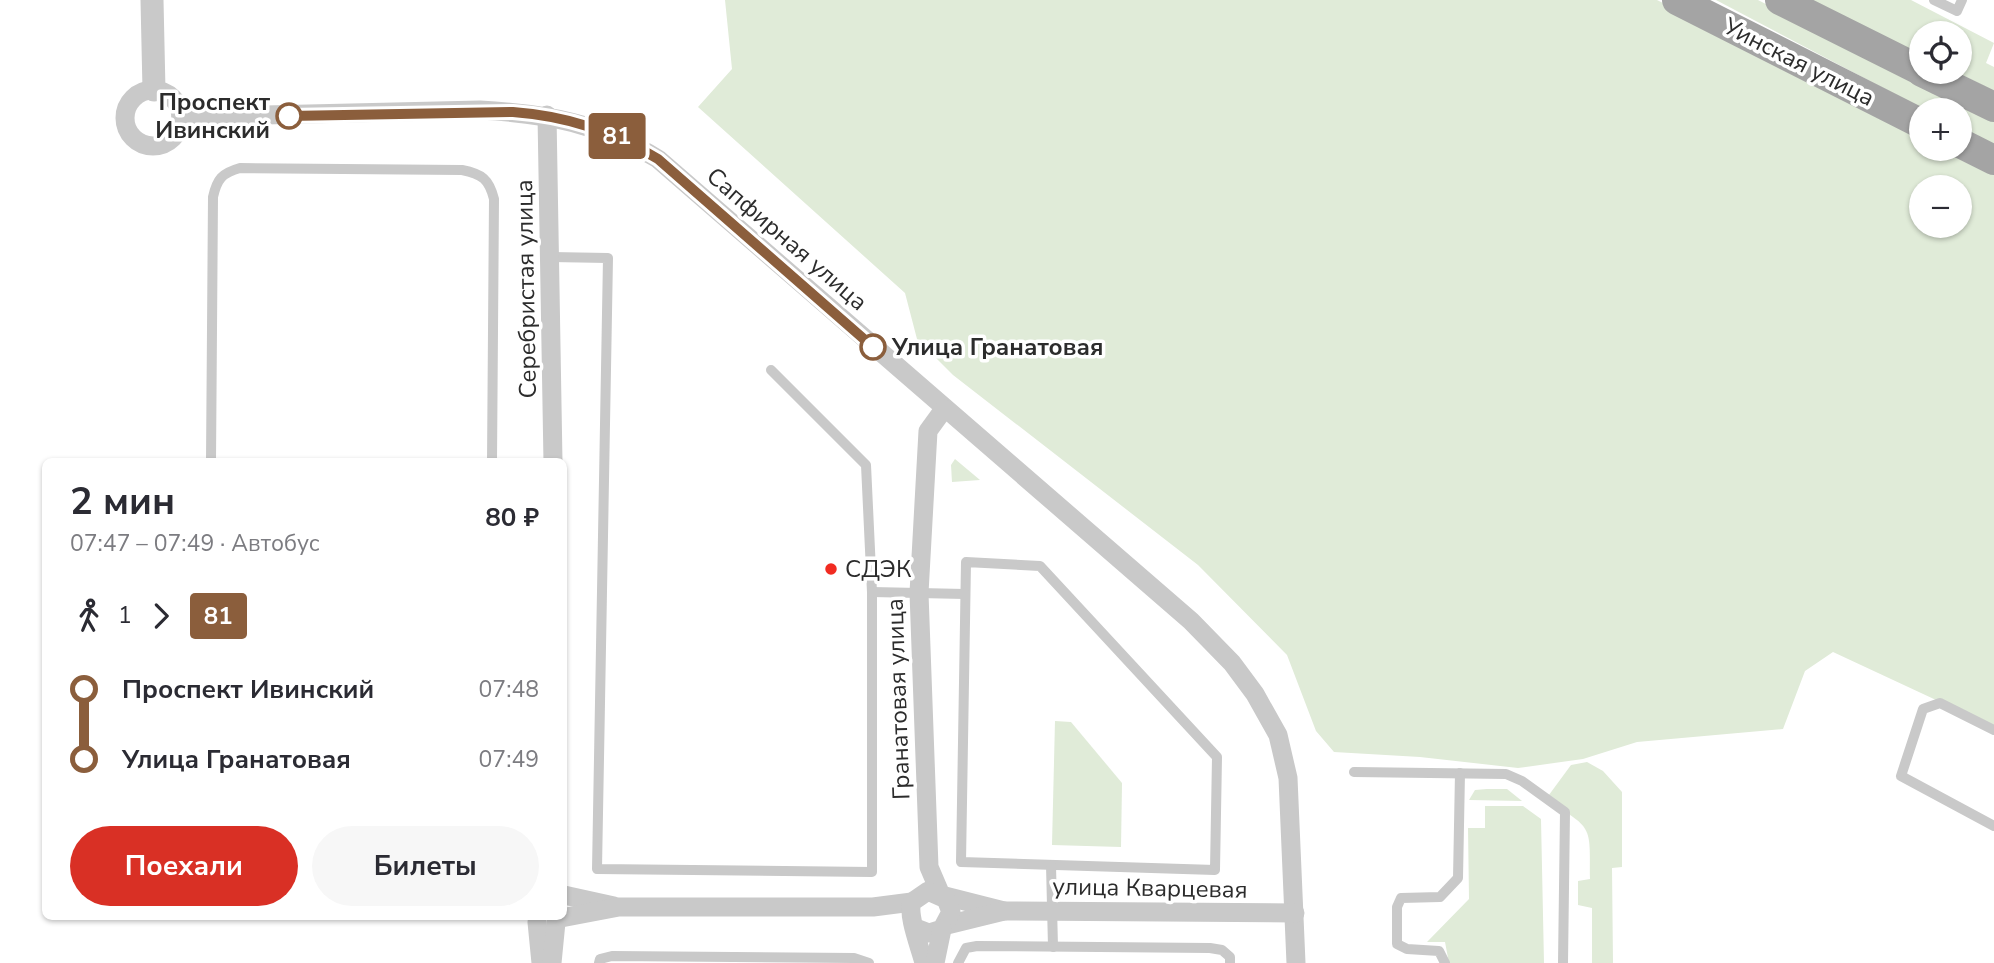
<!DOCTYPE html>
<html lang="ru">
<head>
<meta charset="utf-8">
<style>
	body { margin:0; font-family:"Nunito Sans",sans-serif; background:#f7f7f7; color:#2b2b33; height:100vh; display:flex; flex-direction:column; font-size:26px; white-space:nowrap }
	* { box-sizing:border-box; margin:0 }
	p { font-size:23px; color:#7c7c81 }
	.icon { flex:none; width:38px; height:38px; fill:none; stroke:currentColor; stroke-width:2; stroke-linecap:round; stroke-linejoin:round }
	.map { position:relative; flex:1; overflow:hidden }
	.side { position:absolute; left:42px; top:458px; width:525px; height:462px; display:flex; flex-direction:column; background:#fff; border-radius:10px; box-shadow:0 2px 5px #0004 }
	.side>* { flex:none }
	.badge { padding:0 14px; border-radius:5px; font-size:24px; line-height:46px }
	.buttons { position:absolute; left:1909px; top:21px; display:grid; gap:14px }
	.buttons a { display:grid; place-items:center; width:63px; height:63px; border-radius:50%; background:#fff; box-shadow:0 2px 5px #0004; font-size:35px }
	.map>.badge { position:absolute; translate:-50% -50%; box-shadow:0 0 0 4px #fff }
	.legs { display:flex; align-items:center; gap:10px; height:77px; padding:0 28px; font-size:23px }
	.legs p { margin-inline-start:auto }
	.head { display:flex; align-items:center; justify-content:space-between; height:119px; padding:0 28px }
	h1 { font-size:38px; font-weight:700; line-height:52px }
	.primary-button { display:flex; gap:14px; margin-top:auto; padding:14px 28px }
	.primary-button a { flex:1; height:80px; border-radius:42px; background:#d93025; color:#fff; font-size:28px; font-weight:700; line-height:80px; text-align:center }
	.primary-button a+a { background:#f7f7f7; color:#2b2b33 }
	ul { padding:0 28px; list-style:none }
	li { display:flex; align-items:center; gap:24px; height:70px; font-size:26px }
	li i { display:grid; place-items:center; width:10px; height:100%; margin:0 9px; background:currentColor }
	li i::after { content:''; width:18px; height:18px; margin:-9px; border:5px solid; border-radius:50%; background:#fff }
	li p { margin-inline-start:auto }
	li:first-child i { background:linear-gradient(#0000 50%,currentColor 0) }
	li:last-child i { background:linear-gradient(currentColor 50%,#0000 0) }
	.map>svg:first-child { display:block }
	.green { fill:#e0ebd8; fill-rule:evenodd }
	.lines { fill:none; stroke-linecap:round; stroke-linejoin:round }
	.service { stroke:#c9c9c9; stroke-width:10 }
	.minor { stroke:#c9c9c9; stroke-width:19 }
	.tertiary { stroke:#c9c9c9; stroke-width:23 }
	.primary { stroke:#a4a4a4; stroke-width:30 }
	.line-1-casing { stroke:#fff; stroke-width:16 }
	.line-1 { stroke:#8b5e3c; stroke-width:10 }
	.stop-1-dot { fill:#fff; stroke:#8b5e3c; stroke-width:3.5 }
	.poi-dot { fill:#f12b21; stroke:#fff; stroke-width:2.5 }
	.labels { text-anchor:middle; stroke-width:7; stroke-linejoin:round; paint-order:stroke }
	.street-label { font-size:24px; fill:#2c2c2c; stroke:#fff }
	.stop-label { font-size:24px; font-weight:bold; fill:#2c2c2c; stroke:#fff; text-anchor:end }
	.poi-label { font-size:24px; fill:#2c2c2c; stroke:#fff; text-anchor:start }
</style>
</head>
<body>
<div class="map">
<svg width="1994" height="963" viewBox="0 0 1994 963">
	<rect width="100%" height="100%" fill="#fff"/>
	<g class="green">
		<path d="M725 0H1657L1921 132 1922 149H1955L1994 169V727L1833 652 1805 671 1783 729 1637 742 1583 759 1518 768 1420 757 1334 752 1316 731 1287 655 1198 565 953 375 917 339 905 293 698 107 732 69ZM1922 187H1960V226H1922Z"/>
		<path d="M1716 0H1758L1994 120V148L1960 131V110H1925Z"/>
		<path d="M1812 0H1911L1994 43 1986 63 1994 67V91L1956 72H1960V33H1922L1921 55Z"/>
		<path d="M955 459 980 480 952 482 951 465Z"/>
		<path d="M1055 721 1071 722 1122 783 1121 847 1052 845Z"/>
		<path d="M1587 762 1603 771 1622 792V867L1612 868 1613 963H1592V908L1578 905V881L1590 879C1590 823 1593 830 1546 799L1571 765Z"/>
		<path d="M1487 789H1507L1522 801 1469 800 1475 790Z"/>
		<path d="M1485 806H1523L1541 819 1544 963H1449L1445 942H1427L1469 899 1468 828H1485Z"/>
	</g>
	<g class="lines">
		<g class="service">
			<path d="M1934 0 1957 11 1962 0"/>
			<path d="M551 257 608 258 597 869 872 872V592L866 465 771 370"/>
			<path d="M211 462 213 197C217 179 222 173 240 168L462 170C482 174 489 179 494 199L492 462"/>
			<path d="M966 562 1040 566 1217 757 1215 870 961 862Z"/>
			<path d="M872 592 965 594"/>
			<path d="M1994 730 1940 703 1923 709 1901 776 1994 826"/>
			<path d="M1354 772 1506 774 1522 781 1565 812 1563 963"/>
			<path d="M1051 865 1053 947"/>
			<path d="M599 963 600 959 612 956 854 958 869 963"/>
			<path d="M958 963 966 948 977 946 1210 948 1222 950 1230 957V963"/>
			<path d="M1445 963 1439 951 1407 949 1397 944V907L1401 898 1440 897 1458 878 1460 773"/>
		</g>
		<g class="minor">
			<circle cx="153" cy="118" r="28"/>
			<path d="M547 115 553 462"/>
			<path d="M181 117 480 110C548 114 599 123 658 159L1191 621 1232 663 1255 694 1278 735 1288 778 1296 963"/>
			<path d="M944 409 928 431 919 593 929 867 941 895 1004 911"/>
			<path d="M564 895 614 906"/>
			<path d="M561 918 619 907H873L912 902"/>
			<path d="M537 922 541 963"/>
			<path d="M947 925 1004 911 1295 913"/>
			<path d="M916 928 929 933 942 929 951 912 946 899 928 891 912 902C907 915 920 947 924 963"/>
			<path d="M552 963 556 922"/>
			<path d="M935 963 942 929"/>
		</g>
		<path class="tertiary" d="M152 0 154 90"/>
		<g class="primary">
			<path d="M1677 0 1922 124"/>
			<path d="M1780 0 1922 71"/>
			<path d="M1922 72 1994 107"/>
			<path d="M1960 143 1994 160"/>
		</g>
	</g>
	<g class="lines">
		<defs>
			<path id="line-1" d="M289 116 513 112C567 116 612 131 658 159L873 347"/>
		</defs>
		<use href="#line-1" class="line-1-casing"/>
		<use href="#line-1" class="line-1"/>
	</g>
	<g class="stop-1-dot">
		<circle cx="289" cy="116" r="12"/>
		<circle cx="873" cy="347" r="12"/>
	</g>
	<circle class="poi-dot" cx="831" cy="569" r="7"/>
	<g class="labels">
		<g class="street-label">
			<text transform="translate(1799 62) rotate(27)" y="8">Уинская улица</text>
			<text transform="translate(787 239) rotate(41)" y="8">Сапфирная улица</text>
			<text transform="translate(526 289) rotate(-91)" y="8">Серебристая улица</text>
			<text transform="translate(898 699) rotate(-92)" y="8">Гранатовая улица</text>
			<text transform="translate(1150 888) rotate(1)" y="8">улица Кварцевая</text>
		</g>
		<g class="stop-label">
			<text x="270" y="110">Проспект<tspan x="270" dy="28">Ивинский</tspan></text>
			<text x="892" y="355" text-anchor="start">Улица Гранатовая</text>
		</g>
		<g class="poi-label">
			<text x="845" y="577">СДЭК</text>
		</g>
	</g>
</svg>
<div class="buttons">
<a><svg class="icon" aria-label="locate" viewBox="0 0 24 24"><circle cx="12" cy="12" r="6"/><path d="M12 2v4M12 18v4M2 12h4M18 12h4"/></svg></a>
<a>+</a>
<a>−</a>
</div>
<b class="badge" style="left:617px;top:136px;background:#8b5e3c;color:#fff">81</b>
<section class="side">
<div class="head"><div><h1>2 мин</h1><p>07:47 – 07:49 · Автобус</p></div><b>80 ₽</b></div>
<div class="legs"><svg class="icon" aria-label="walk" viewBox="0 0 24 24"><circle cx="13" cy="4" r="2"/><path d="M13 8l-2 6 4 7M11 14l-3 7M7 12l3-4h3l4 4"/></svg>1<svg class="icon" aria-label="forward" viewBox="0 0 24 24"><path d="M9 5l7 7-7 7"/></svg><b class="badge" style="background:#8b5e3c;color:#fff">81</b></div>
<ul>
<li><i style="color:#8b5e3c"></i><b>Проспект Ивинский</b><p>07:48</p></li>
<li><i style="color:#8b5e3c"></i><b>Улица Гранатовая</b><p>07:49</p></li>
</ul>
<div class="primary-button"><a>Поехали</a><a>Билеты</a></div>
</section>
</div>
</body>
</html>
